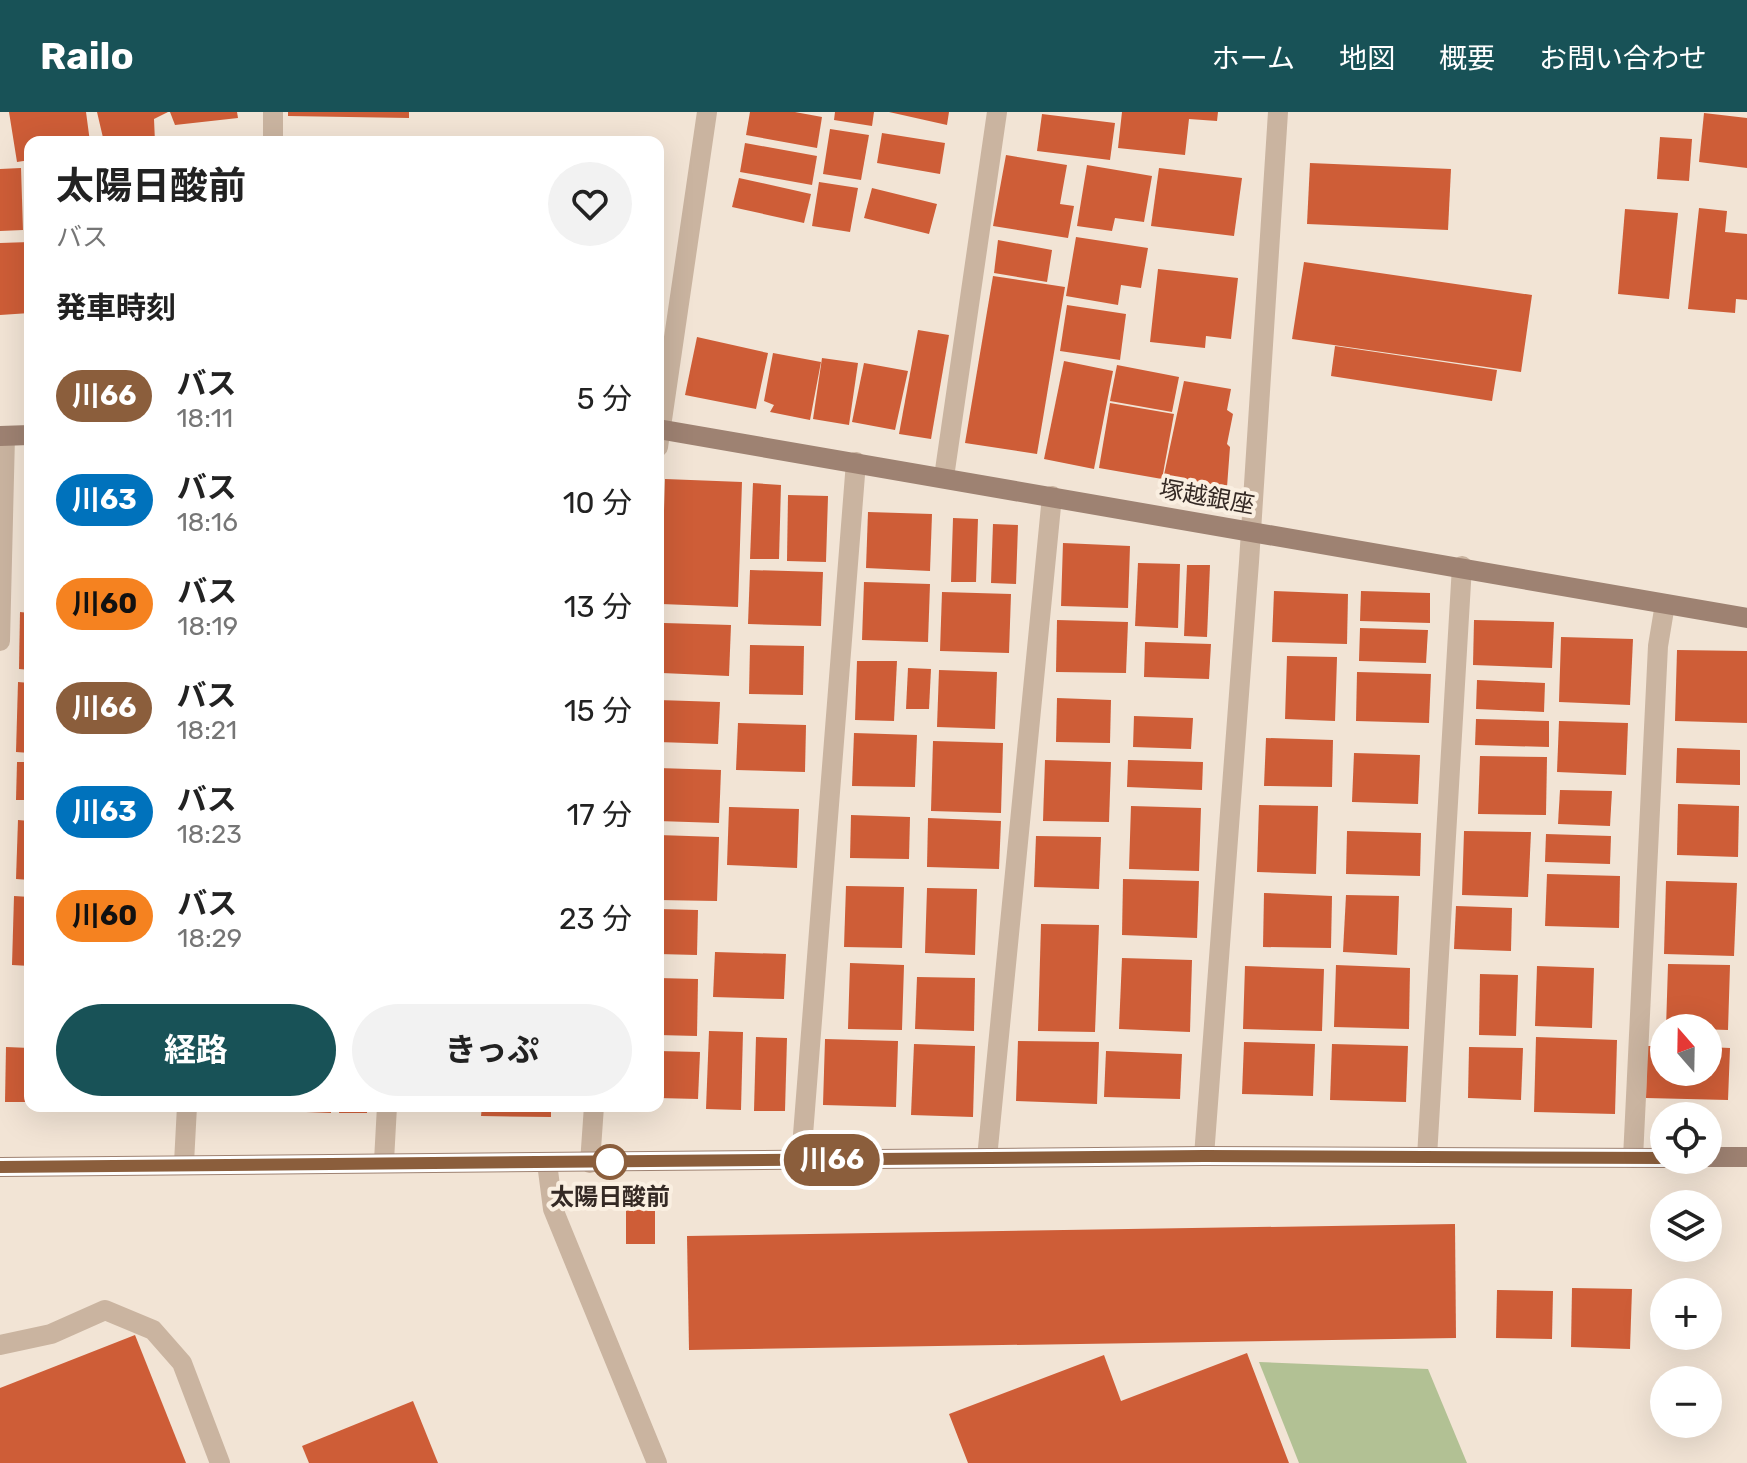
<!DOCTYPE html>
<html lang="ja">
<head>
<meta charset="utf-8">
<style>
	body { margin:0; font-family:Rubik,"Noto Sans JP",sans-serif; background:#f2f2f2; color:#222; height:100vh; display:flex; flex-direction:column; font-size:30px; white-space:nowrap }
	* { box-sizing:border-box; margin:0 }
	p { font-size:26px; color:#767676 }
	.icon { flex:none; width:44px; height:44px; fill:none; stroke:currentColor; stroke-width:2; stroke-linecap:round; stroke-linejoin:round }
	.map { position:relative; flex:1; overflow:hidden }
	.drawer { position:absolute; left:24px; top:24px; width:640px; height:976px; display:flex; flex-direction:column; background:#fff; border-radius:16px; box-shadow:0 8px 32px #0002 }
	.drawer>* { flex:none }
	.badge { padding:0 16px; border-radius:26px; font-size:28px; line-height:52px }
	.needle { width:52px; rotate:340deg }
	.buttons { position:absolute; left:1650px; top:902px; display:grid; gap:16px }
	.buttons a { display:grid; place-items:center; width:72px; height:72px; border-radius:50%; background:#fff; box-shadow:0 8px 32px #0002; font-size:40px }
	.map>.badge { position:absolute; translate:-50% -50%; box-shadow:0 0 0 4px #fff }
	h2 { padding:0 32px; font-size:30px; line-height:72px }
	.round { display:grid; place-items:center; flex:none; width:84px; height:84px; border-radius:42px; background:#f2f2f2 }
	.headline { display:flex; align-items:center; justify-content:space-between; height:136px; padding:0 32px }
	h1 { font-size:38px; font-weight:700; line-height:60px }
	.button { display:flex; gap:16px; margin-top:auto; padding:16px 32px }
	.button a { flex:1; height:92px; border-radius:48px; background:#185257; color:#fff; font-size:32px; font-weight:700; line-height:92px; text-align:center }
	.button a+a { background:#f2f2f2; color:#222 }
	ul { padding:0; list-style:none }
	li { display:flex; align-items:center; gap:24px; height:104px; padding:0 32px }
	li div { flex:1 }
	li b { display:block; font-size:30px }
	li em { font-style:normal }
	li .badge { min-width:88px; font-weight:700; text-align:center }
	header { display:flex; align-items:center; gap:48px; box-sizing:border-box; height:112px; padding:0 40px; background:#185257; color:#fff }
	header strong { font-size:38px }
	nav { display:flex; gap:44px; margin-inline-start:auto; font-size:28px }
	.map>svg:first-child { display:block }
	.green { fill:#b2c194 }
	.building { fill:#ce5d37 }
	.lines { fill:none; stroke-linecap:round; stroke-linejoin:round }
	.lane { stroke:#cab4a0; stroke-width:20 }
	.street { stroke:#cab4a0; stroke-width:20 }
	.secondary { stroke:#9e8272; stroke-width:20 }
	.line-casing { stroke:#fff; stroke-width:18 }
	.line { stroke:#8b5e3c; stroke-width:12 }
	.stop-dot { fill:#fff; stroke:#8b5e3c; stroke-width:4 }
	.labels { text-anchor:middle; stroke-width:8; stroke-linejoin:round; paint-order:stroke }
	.street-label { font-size:24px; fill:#342924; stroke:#faefe1 }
	.stop-label { font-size:24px; font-weight:bold; fill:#342924; stroke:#faefe1 }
</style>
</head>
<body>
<header>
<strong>Railo</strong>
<nav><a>ホーム</a><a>地図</a><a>概要</a><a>お問い合わせ</a></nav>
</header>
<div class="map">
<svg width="1747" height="1351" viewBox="0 0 1747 1351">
	<rect width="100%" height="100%" fill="#f2e4d5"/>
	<path class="green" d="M1259 1250 1428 1257 1467 1351H1299Z"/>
	<g class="building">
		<path d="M9 0H86L90 30H30V48L17 50Z"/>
		<path d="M97 0H168L154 7 155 30H104Z"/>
		<path d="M170 0H237L238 6 175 13Z"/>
		<path d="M288 0H409V6L288 4Z"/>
		<path d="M750 0H795L822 5 817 36 746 23Z"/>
		<path d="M835 0H874L872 14 834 8Z"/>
		<path d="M889 0H949L947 13Z"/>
		<path d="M1122 0H1218L1217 9 1189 7 1185 43 1118 36Z"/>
		<path d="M1704 1 1747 6V56L1699 50Z"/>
		<path d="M1042 2 1115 11 1110 48 1037 39Z"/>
		<path d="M830 17 869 23 861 68 823 62Z"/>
		<path d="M882 21 945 31 940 62 877 51Z"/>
		<path d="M1660 25 1692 27 1689 69 1657 67Z"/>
		<path d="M745 31 817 44 812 73 740 60Z"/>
		<path d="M1006 43 1067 53 1060 92 1074 94 1068 126 993 114Z"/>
		<path d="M1310 51 1451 57 1448 118 1307 112Z"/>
		<path d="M1087 53 1152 64 1144 110 1115 106 1112 119 1077 114Z"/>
		<path d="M21 56 23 118 0 119V57Z"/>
		<path d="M1159 56 1242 66 1234 124 1151 114Z"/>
		<path d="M739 66 811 82 804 111 732 95Z"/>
		<path d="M819 70 858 76 850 120 812 114Z"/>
		<path d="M872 76 937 92 929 122 864 106Z"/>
		<path d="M1699 96 1727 99 1725 120 1747 122V188L1736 187 1735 201 1688 197Z"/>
		<path d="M1625 97 1678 101 1669 187 1618 182Z"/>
		<path d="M1076 125 1148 136 1141 176 1121 173 1118 193 1066 184Z"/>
		<path d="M998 128 1052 138 1047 170 994 161Z"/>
		<path d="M30 130V201L0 203V131Z"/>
		<path d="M1304 150 1532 183 1521 260 1292 227Z"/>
		<path d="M1158 157 1238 166 1231 227 1206 224 1205 236 1150 230Z"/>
		<path d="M993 164 1065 175 1037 342 965 331Z"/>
		<path d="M1067 193 1126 202 1120 248 1060 239Z"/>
		<path d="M918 218 949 223 931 327 899 322Z"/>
		<path d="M697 225 768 241 756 297 685 283Z"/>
		<path d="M1335 234 1497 258 1492 289 1331 264Z"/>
		<path d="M773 241 821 250 810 308 770 300 774 293 764 289Z"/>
		<path d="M822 246 858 251 849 313 813 307Z"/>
		<path d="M1064 249 1113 259 1094 357 1044 347Z"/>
		<path d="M864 251 908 259 895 318 852 310Z"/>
		<path d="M1117 253 1179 265 1172 300 1110 289Z"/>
		<path d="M1184 269 1231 277 1227 298 1233 302 1227 332 1230 335 1227 375 1164 363Z"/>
		<path d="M1110 291 1174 302 1162 367 1099 356Z"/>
		<path d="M27 359H30V421H25Z"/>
		<path d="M665 367 742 370 738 495 661 492Z"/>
		<path d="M753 371 781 373 779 447H750Z"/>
		<path d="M788 383 828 384 826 450 787 449Z"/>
		<path d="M868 400 932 402 930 459 866 456Z"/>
		<path d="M953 406 978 407 976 470H951Z"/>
		<path d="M993 412 1018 413 1016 472 991 471Z"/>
		<path d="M1063 431 1130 434 1128 496 1061 494Z"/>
		<path d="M27 436H30V488H26Z"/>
		<path d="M1138 451 1180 452 1178 516 1135 514Z"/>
		<path d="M1187 453H1210L1207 525 1184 524Z"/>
		<path d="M750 458 823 460 821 514 748 512Z"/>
		<path d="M864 470 930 472 928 530 862 528Z"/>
		<path d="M1274 479 1348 482 1347 532 1272 530Z"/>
		<path d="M1361 479 1430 481V511L1360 509Z"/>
		<path d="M942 480 1011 482 1009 541 940 539Z"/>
		<path d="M20 500 30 501V558L19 557Z"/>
		<path d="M1057 508 1128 510 1126 561 1056 560Z"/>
		<path d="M1474 508 1554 510 1552 556 1473 553Z"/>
		<path d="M664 511 731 513 729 564 662 561Z"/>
		<path d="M1360 516 1428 518 1426 551 1359 549Z"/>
		<path d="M1561 525 1633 527 1630 593 1559 590Z"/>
		<path d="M1145 530 1211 532 1209 567 1144 565Z"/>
		<path d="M750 533 804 534 803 583 749 582Z"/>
		<path d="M1677 538 1747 539V611L1675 609Z"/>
		<path d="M1287 544 1337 545 1335 609 1285 607Z"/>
		<path d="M857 549H897L894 609 855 608Z"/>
		<path d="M908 556 931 557 929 597H906Z"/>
		<path d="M939 558 997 560 995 617 937 615Z"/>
		<path d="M1357 560 1431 562 1429 611 1356 609Z"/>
		<path d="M1477 568 1545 571 1544 600 1476 597Z"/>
		<path d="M18 570 30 571V641L16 640Z"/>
		<path d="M1057 586 1111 588 1110 631 1056 630Z"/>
		<path d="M658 588 720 590 718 632 658 630Z"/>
		<path d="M1134 604 1193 606 1191 637 1133 635Z"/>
		<path d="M1476 607 1549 609V635L1475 633Z"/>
		<path d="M1559 609 1628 611 1626 663 1557 660Z"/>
		<path d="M738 611 806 613 805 660 736 658Z"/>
		<path d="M854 621 917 623 915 675 852 674Z"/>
		<path d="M1266 626 1333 628 1332 675 1264 674Z"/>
		<path d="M933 629 1003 631 1001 701 931 699Z"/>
		<path d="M1677 636 1740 638V673L1676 671Z"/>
		<path d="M1354 641 1420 643 1418 692 1352 690Z"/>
		<path d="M1480 644 1547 645 1546 703 1478 702Z"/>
		<path d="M1045 648 1111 650 1109 710 1043 709Z"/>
		<path d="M1128 648 1203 650 1202 678 1127 675Z"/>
		<path d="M17 650H30V688H16Z"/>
		<path d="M658 656 721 658 719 711 658 709Z"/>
		<path d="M1560 678 1612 679 1610 714 1558 712Z"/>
		<path d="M1678 692 1739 694 1738 745 1677 743Z"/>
		<path d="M1259 693 1318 694 1316 762 1257 760Z"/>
		<path d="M1131 694 1201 696 1199 759 1129 757Z"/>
		<path d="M729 695 799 697 797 756 727 753Z"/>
		<path d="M851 703 910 705 909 747 850 746Z"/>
		<path d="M928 706 1001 709 999 757 927 755Z"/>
		<path d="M18 708 30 709V768L16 767Z"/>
		<path d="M1347 719 1421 721 1420 764 1346 762Z"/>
		<path d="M1464 719 1531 720 1528 785 1462 783Z"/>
		<path d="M1546 722 1611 724 1610 752 1545 750Z"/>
		<path d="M658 723 719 725 717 789 658 788Z"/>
		<path d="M1036 724 1101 725 1099 777 1034 775Z"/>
		<path d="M1547 762 1620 764 1619 816 1545 814Z"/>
		<path d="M1123 767 1199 769 1197 826 1122 823Z"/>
		<path d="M1666 769 1737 771 1734 844 1664 842Z"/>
		<path d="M846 774 904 775 902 836 844 835Z"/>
		<path d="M927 776 977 777 975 843 925 841Z"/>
		<path d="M1264 781 1332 784 1331 836 1263 835Z"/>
		<path d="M1346 783 1399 784 1397 843 1343 840Z"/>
		<path d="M14 784 30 785V854L12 853Z"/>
		<path d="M1456 794 1512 796 1511 839 1454 837Z"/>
		<path d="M658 797 698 798 697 843 658 842Z"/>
		<path d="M1041 812 1099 813 1095 920 1038 919Z"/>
		<path d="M715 840 786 842 784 887 713 885Z"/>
		<path d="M1122 846 1192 848 1190 920 1119 917Z"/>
		<path d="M850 851 904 853 902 918 848 917Z"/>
		<path d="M1668 852 1730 853 1728 918 1666 916Z"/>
		<path d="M1336 853 1410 856 1409 917 1334 915Z"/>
		<path d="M1245 854 1324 857 1322 919 1243 917Z"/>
		<path d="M1537 854 1594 856 1592 916 1535 914Z"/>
		<path d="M1480 862 1518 863 1516 924 1479 923Z"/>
		<path d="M917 865 975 866 974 919 915 917Z"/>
		<path d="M658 866 698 867 697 924 658 923Z"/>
		<path d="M709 919 743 920 741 998 706 997Z"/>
		<path d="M756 925 787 926 785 999H754Z"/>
		<path d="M1536 925 1617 928 1615 1002 1534 1000Z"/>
		<path d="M825 927 898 929 896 995 823 993Z"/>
		<path d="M1018 929 1099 930 1097 992 1016 989Z"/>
		<path d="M1244 930 1315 932 1313 984 1242 982Z"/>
		<path d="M914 932 975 934 973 1005 911 1003Z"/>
		<path d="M1332 932 1408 934 1406 990 1330 988Z"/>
		<path d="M1647 934H1664V960H1708V935L1730 936 1728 988 1646 986Z"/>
		<path d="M6 935 30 936V990H5Z"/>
		<path d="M1469 935 1523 936 1521 988 1468 986Z"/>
		<path d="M658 939 700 940 698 987 658 986Z"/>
		<path d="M1106 939 1182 942 1180 987 1104 985Z"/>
		<path d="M281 994H331V1001L281 999Z"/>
		<path d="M340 994H367V1001H339Z"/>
		<path d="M482 994H551V1005L481 1004Z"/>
		<path d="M626 1087 655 1088V1132H626Z"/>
		<path d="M1455 1112 1456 1226 689 1238 687 1124Z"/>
		<path d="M1572 1176 1632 1177 1630 1237 1571 1235Z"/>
		<path d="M1497 1178 1553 1179 1552 1227 1496 1226Z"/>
		<path d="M135 1223 186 1351H0V1276Z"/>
		<path d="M1247 1241 1289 1351H968L949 1302 1104 1243 1121 1289Z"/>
		<path d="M413 1289 438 1351H309L302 1334Z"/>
	</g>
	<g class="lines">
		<g class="lane">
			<path d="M273 30V0"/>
			<path d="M944 365 997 0"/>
			<path d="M0 529 5 324"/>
			<path d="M1427 1045 1462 454"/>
			<path d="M987 1046 1052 384"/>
			<path d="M1633 1046 1658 534 1665 492"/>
			<path d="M801 1048 856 350"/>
			<path d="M384 1049 387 994"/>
			<path d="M184 1051 187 994"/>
			<path d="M0 1233 51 1222 105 1198 153 1218 182 1251 220 1351"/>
		</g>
		<g class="street">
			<path d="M658 335 707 0"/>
			<path d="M1204 1044 1249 450 1278 0"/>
			<path d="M547 1051 553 1097 657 1351"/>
			<path d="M590 1051 594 994"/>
		</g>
		<g class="secondary">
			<path d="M658 317 1747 506"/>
			<path d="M0 324 30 323"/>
			<path d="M1708 1045H1747"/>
			<path d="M0 1055 1204 1044 1664 1046"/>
		</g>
	</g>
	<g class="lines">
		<defs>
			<path id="line" d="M0 1055 1204 1044 1664 1046"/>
		</defs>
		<use href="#line" class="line-casing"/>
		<use href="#line" class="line"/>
	</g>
	<circle class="stop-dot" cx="610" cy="1050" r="16"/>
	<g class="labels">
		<g class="street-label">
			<text transform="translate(1207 385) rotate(10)" y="8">塚越銀座</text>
		</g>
		<g class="stop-label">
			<text x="610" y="1093">太陽日酸前</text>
		</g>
	</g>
</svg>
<div class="buttons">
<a><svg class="needle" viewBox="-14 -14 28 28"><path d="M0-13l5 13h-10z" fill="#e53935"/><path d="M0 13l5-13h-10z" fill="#767676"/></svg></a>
<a><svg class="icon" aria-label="locate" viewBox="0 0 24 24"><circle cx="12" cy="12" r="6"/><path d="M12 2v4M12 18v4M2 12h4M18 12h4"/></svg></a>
<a><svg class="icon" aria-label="layers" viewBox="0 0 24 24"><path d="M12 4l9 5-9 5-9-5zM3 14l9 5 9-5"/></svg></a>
<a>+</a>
<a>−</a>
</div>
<b class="badge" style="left:832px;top:1048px;background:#8b5e3c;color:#fff">川66</b>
<section class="drawer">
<div class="headline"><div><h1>太陽日酸前</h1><p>バス</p></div><a class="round"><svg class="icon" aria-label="heart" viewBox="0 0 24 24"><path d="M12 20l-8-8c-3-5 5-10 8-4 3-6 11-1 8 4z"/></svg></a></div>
<h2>発車時刻</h2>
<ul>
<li><span class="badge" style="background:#8b5e3c;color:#fff">川66</span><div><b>バス</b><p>18:11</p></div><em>5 分</em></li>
<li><span class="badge" style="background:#0072bc;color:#fff">川63</span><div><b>バス</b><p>18:16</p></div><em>10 分</em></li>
<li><span class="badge" style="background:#f58220;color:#111">川60</span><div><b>バス</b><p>18:19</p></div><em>13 分</em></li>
<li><span class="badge" style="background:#8b5e3c;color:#fff">川66</span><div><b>バス</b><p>18:21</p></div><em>15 分</em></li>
<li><span class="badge" style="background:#0072bc;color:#fff">川63</span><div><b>バス</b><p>18:23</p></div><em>17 分</em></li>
<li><span class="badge" style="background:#f58220;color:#111">川60</span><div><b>バス</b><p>18:29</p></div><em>23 分</em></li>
</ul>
<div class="button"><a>経路</a><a>きっぷ</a></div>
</section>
</div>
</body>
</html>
